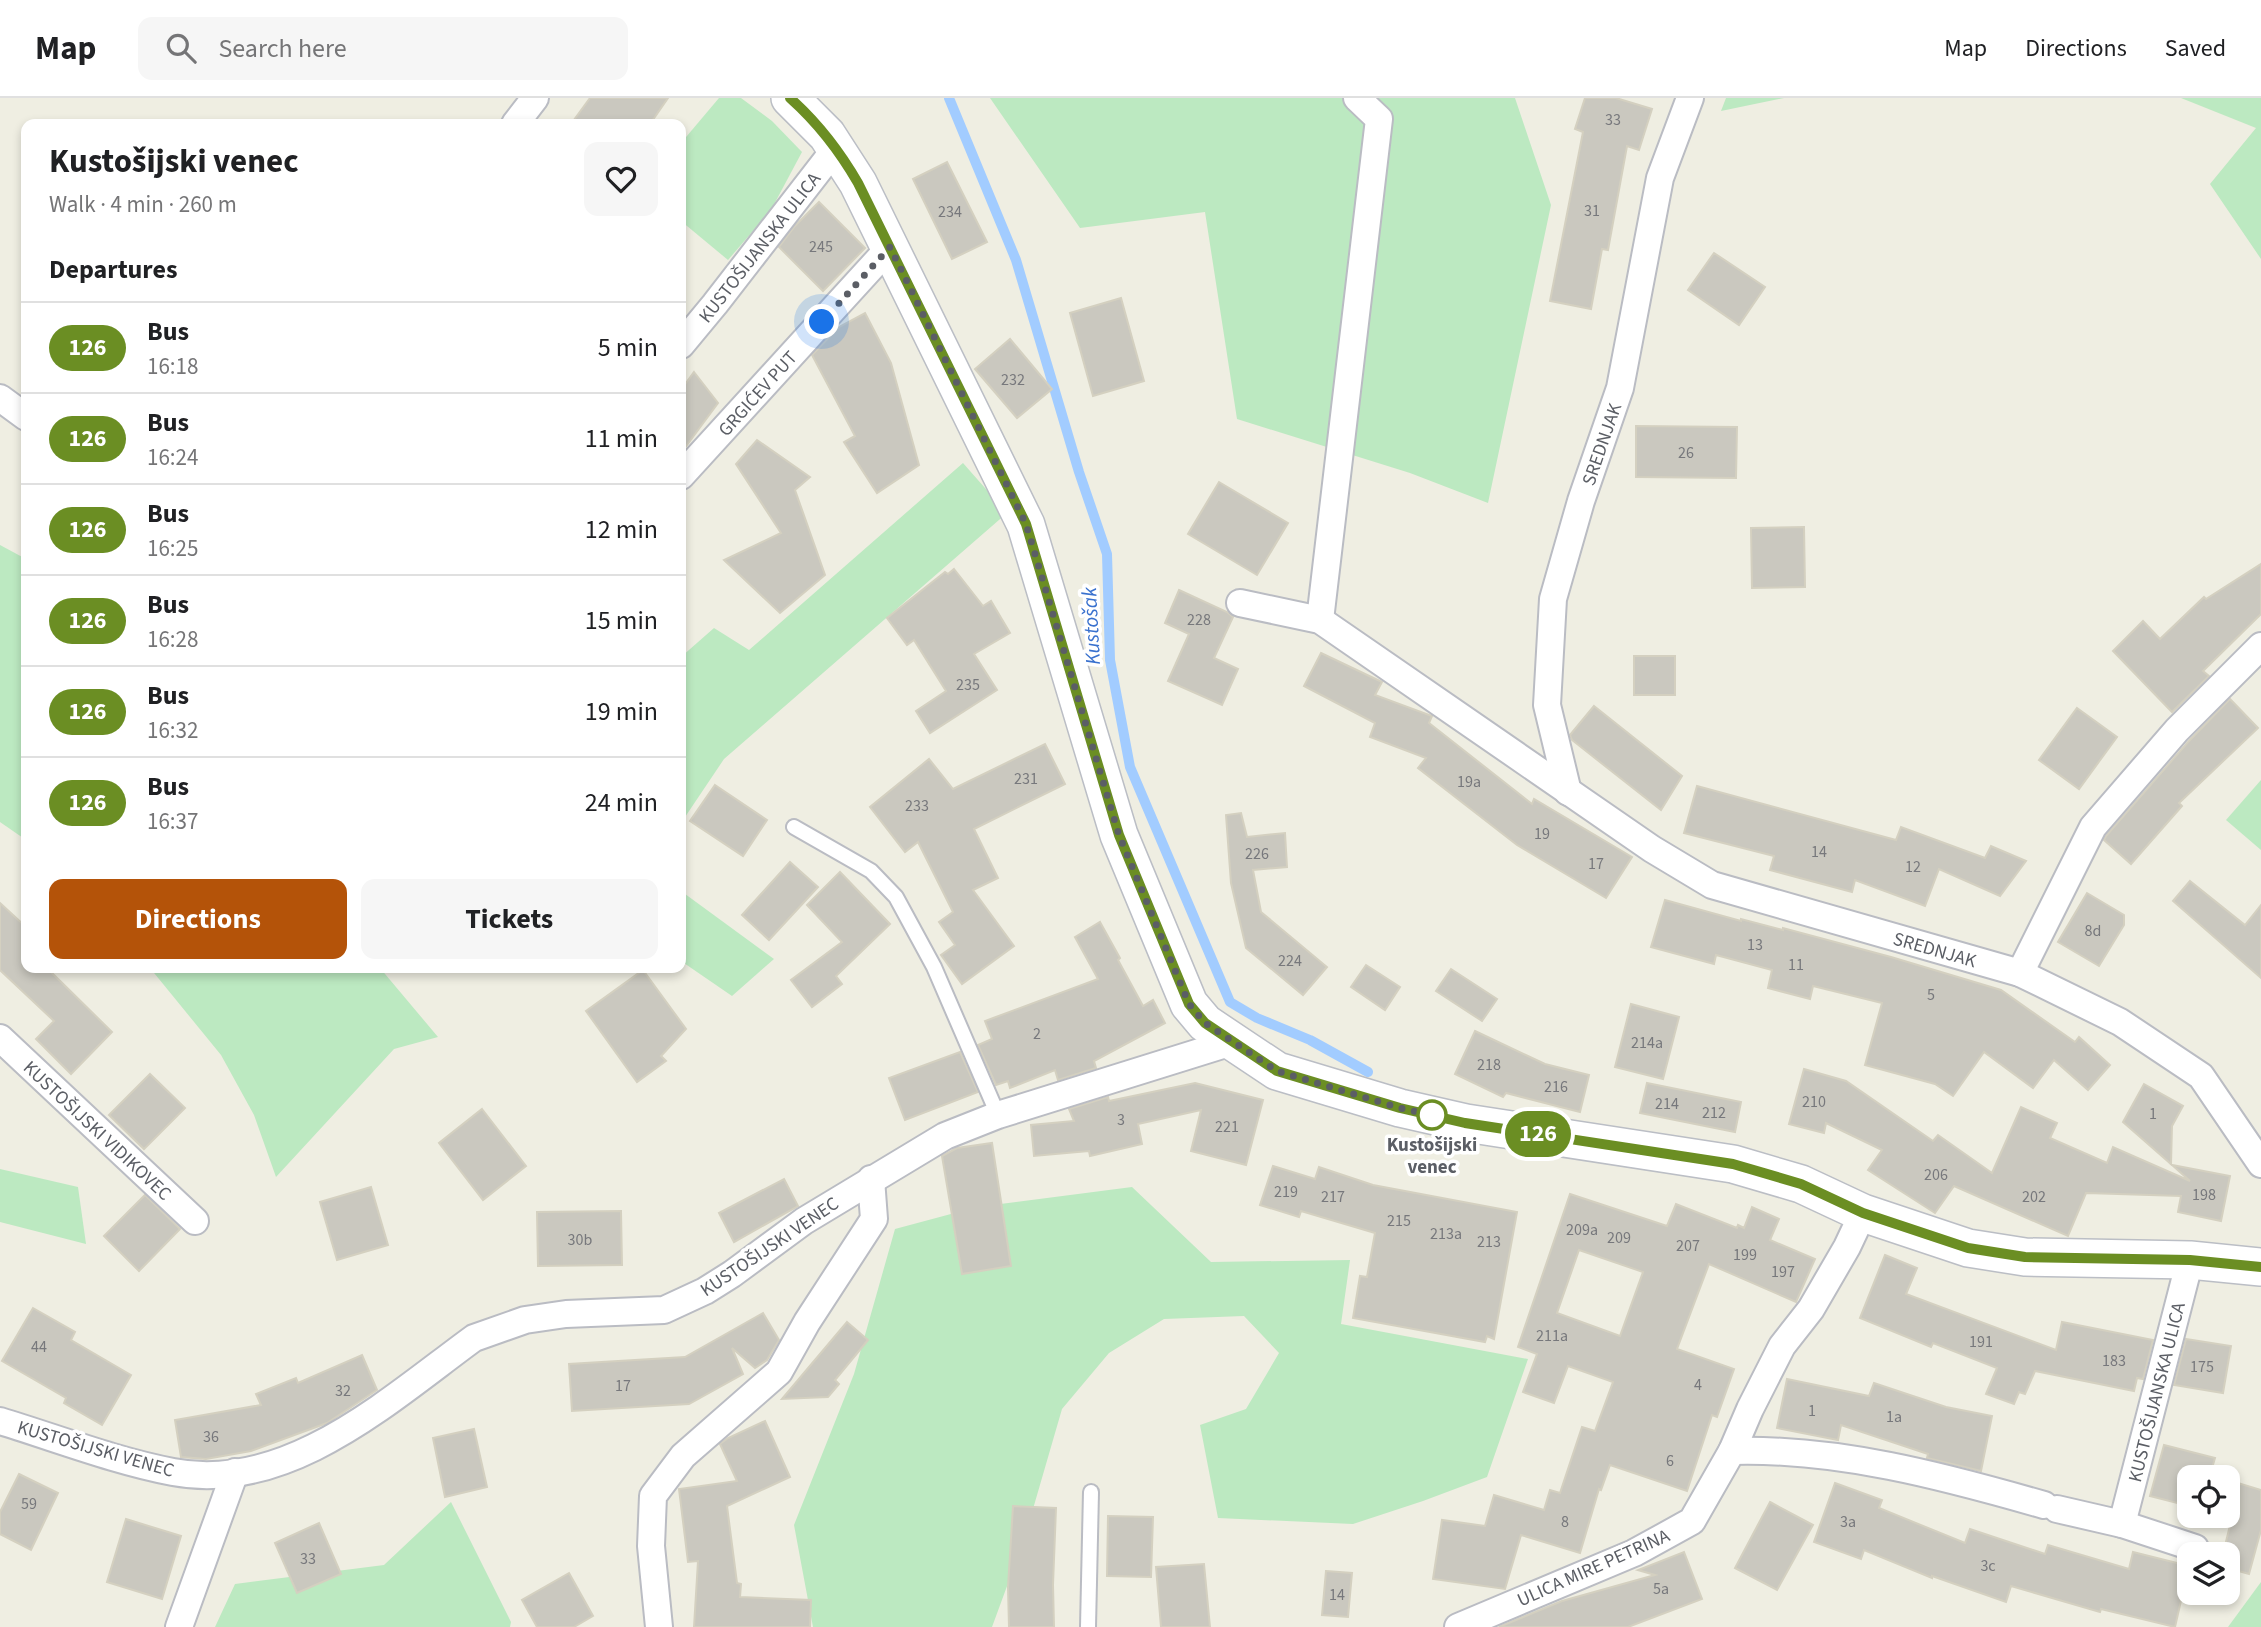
<!DOCTYPE html>
<html lang="en">
<head>
<meta charset="utf-8">
<style>
	body { margin:0; font-family:"Source Sans 3",sans-serif; background:#f6f6f6; color:#202124; height:100vh; display:flex; flex-direction:column; font-size:26px; white-space:nowrap }
	* { box-sizing:border-box; margin:0 }
	p { font-size:23px; color:#757577 }
	.icon { flex:none; width:38px; height:38px; fill:none; stroke:currentColor; stroke-width:2; stroke-linecap:round; stroke-linejoin:round }
	.map { position:relative; flex:1; overflow:hidden }
	.sheet { position:absolute; left:21px; top:21px; width:665px; height:854px; display:flex; flex-direction:column; background:#fff; border-radius:14px; box-shadow:0 4px 10px #0003 }
	.sheet>* { flex:none }
	.badge { padding:0 14px; border-radius:23px; font-size:24px; line-height:46px }
	.tools { position:absolute; left:2177px; top:1367px; display:grid; gap:14px }
	.tools a { display:grid; place-items:center; width:63px; height:63px; border-radius:14px; background:#fff; box-shadow:0 4px 10px #0003; font-size:35px }
	.you { position:absolute; width:35px; height:35px; margin:-18px; border:5px solid #fff; border-radius:50%; background:#1a73e8; box-shadow:0 0 0 10px #1a73e833 }
	.map>.badge { position:absolute; translate:-50% -50%; box-shadow:0 0 0 4px #fff }
	h2 { padding:0 28px; font-size:26px; line-height:63px }
	.round { display:grid; place-items:center; flex:none; width:74px; height:74px; border-radius:14px; background:#f6f6f6 }
	.headline { display:flex; align-items:center; justify-content:space-between; height:119px; padding:0 28px }
	h1 { font-size:33px; font-weight:700; line-height:52px }
	.action { display:flex; gap:14px; margin-top:auto; padding:14px 28px }
	.action a { flex:1; height:80px; border-radius:14px; background:#b45309; color:#fff; font-size:28px; font-weight:700; line-height:80px; text-align:center }
	.action a+a { background:#f6f6f6; color:#202124 }
	ul { padding:0; list-style:none }
	li { display:flex; align-items:center; gap:21px; height:91px; padding:0 28px; border-top:2px solid #e0e0e0 }
	li div { flex:1 }
	li b { display:block; font-size:26px }
	li em { font-style:normal }
	li .badge { min-width:77px; font-weight:700; text-align:center }
	header { display:flex; align-items:center; gap:42px; box-sizing:border-box; height:98px; padding:0 35px; background:#fff; border-bottom:2px solid #e0e0e0 }
	header strong { font-size:33px }
	nav { display:flex; gap:38px; margin-inline-start:auto; font-size:24px }
	.search { width:490px; height:63px; background:#f6f6f6; display:flex; align-items:center; gap:18px; box-sizing:border-box; padding:0 24px; border-radius:14px; color:#757577; font-size:26px }
	.map>svg:first-child { display:block }
	.green { fill:#bce9c1 }
	.lines { fill:none; stroke-linecap:round; stroke-linejoin:round }
	.stream { stroke:#a2ccff; stroke-width:10 }
	.building { fill:#cac8bf; stroke:#d4d0c0; stroke-width:2; fill-rule:evenodd }
	.lane-casing { stroke:#babcc3; stroke-width:18 }
	.street-casing { stroke:#babcc3; stroke-width:30 }
	.secondary-casing { stroke:#bbbec5; stroke-width:40 }
	.lane { stroke:#fff; stroke-width:14 }
	.street { stroke:#fff; stroke-width:26 }
	.secondary { stroke:#fff; stroke-width:37 }
	.line-casing { stroke:#fff; stroke-width:16 }
	.line { stroke:#6b8e23; stroke-width:10 }
	.walk { stroke:#5b5e65; stroke-width:7; stroke-dasharray:0 12.6 }
	.stop-dot { fill:#fff; stroke:#6b8e23; stroke-width:3.5 }
	.labels { text-anchor:middle; stroke-width:7; stroke-linejoin:round; paint-order:stroke }
	.number-label { font-size:16px; fill:#77787c }
	.street-label { font-size:19px; fill:#5b5e65; stroke:#fff }
	.stop-label { font-size:19px; font-weight:bold; fill:#5b5e65; stroke:#fff }
	.water-label { font-size:21px; font-style:italic; fill:#3971ce; stroke:#fff }
</style>
</head>
<body>
<header>
<strong>Map</strong>
<div class="search"><svg class="icon" aria-label="search" viewBox="0 0 24 24"><circle cx="10" cy="10" r="6"/><path d="M15 15l6 6"/></svg>Search here</div>
<nav><a>Map</a><a>Directions</a><a>Saved</a></nav>
</header>
<div class="map">
<svg width="2261" height="1529" viewBox="0 0 2261 1529">
	<rect width="100%" height="100%" fill="#efeee2"/>
	<g class="green">
		<path d="M719 0H741L772 23 802 54 771 112 728 162 681 123V45Z"/>
		<path d="M990 0H1515L1551 107 1488 405 1410 375 1237 321 1205 114 1080 130Z"/>
		<path d="M1726 0H1784L1721 13Z"/>
		<path d="M2181 0H2261V161L2210 86 2256 30Z"/>
		<path d="M963 365 1007 415 724 661 681 725V559L714 530 749 552Z"/>
		<path d="M0 447 26 461V742L0 724Z"/>
		<path d="M2261 682V752L2226 722Z"/>
		<path d="M681 793 774 861 732 898 681 863Z"/>
		<path d="M150 870H380L438 939 394 951 276 1079 254 1017 221 957Z"/>
		<path d="M0 1071 78 1089 86 1146 0 1124Z"/>
		<path d="M1132 1089 1211 1164 1350 1162 1341 1226 1528 1261 1487 1379 1423 1403 1353 1426 1218 1420 1200 1327 1246 1311 1279 1255 1244 1218 1164 1221 1109 1255 1062 1311 1024 1442 992 1529H813L794 1427 854 1276 895 1131 977 1109Z"/>
		<path d="M451 1404 511 1524 510 1529H215L235 1486 384 1467Z"/>
		<path d="M2261 1484V1529H2228Z"/>
	</g>
	<g class="lines">
		<path class="stream" d="M949 0 1016 162 1079 374 1107 456 1110 562 1130 669 1230 904 1257 920 1310 942 1368 974"/>
	</g>
	<g class="building">
		<path d="M590 0H668L650 26H571Z"/>
		<path d="M1585 0H1616L1652 11 1639 52 1627 48 1608 152 1602 151 1591 211 1550 203 1583 34 1575 31Z"/>
		<path d="M947 64 987 144 952 161 913 81Z"/>
		<path d="M819 104 865 150 823 193 779 149 795 128Z"/>
		<path d="M1714 155 1765 189 1739 227 1688 192Z"/>
		<path d="M1121 200 1144 283 1093 298 1070 215Z"/>
		<path d="M865 215 891 265 919 367 877 395 844 344 855 338 812 257 839 229Z"/>
		<path d="M1010 241 1052 291 1017 320 975 271Z"/>
		<path d="M694 274 718 305 681 355V292Z"/>
		<path d="M1636 328 1737 329 1736 380 1636 379Z"/>
		<path d="M757 342 810 379 795 392 825 477 780 515 724 462 781 435 736 366Z"/>
		<path d="M1219 384 1288 425 1257 477 1188 436Z"/>
		<path d="M1804 429 1805 489 1752 490 1751 430Z"/>
		<path d="M2261 466V516L2203 573 2209 578 2172 614 2113 553 2143 523 2160 541 2204 499 2206 501Z"/>
		<path d="M954 471 983 508 991 503 1010 535 974 556 997 592 930 635 916 613 946 593 914 542 907 547 887 520 945 474 948 476Z"/>
		<path d="M1179 492 1227 514 1233 519 1214 560 1238 571 1222 607 1168 583 1189 536 1165 525Z"/>
		<path d="M1321 555 1382 584 1375 597 1432 618 1429 625 1532 706 1534 701 1632 759 1606 800 1517 747 1418 670 1426 660 1370 639 1375 625 1304 588Z"/>
		<rect x="1634" y="558" width="41" height="39"/>
		<path d="M2230 601 2258 630 2179 705 2182 708 2131 766 2104 742 2106 738 2189 643Z"/>
		<path d="M1594 608 1682 678 1661 712 1572 642 1570 637Z"/>
		<path d="M2077 610 2117 639 2079 691 2039 662Z"/>
		<path d="M1045 646 1065 686 974 731 998 780 973 792 1014 848 962 886 941 857 955 847 939 824 953 814 918 744 905 754 870 709 929 661 953 691Z"/>
		<path d="M715 687 767 722 743 758 690 723Z"/>
		<path d="M1697 688 1896 742 1901 729 1985 760 1991 748 2026 763 2000 798 1939 771 1925 808 1855 782 1852 794 1770 772 1774 758 1684 735Z"/>
		<path d="M1241 715 1247 739 1285 735 1287 769 1253 772 1261 814 1327 869 1303 897 1246 850 1231 785 1226 717Z"/>
		<path d="M790 764 818 789 769 842 742 817Z"/>
		<path d="M840 774 890 826 836 878 842 886 812 909 791 882 842 844 807 807Z"/>
		<path d="M2190 783 2245 827 2261 807V880L2173 803Z"/>
		<path d="M2087 795 2124 817V827L2099 868 2058 844Z"/>
		<path d="M1665 802 1741 823V821L1783 832V830L1891 859 2001 892 2075 944 2079 939 2110 967 2088 992 2054 962 2033 990 1984 954 1953 998 1935 986 1865 967 1882 905 1813 888 1810 901 1768 890 1772 872 1716 857 1714 866 1651 849Z"/>
		<path d="M0 805 26 829V870H47L112 934 71 976 36 941 54 923 0 872Z"/>
		<path d="M1100 824 1120 860 1118 862 1143 908 1153 902 1165 925 1094 963 1096 970 1058 982 1055 972 1010 990 1008 983 996 987 978 947 992 941 985 923 1098 881 1075 839Z"/>
		<path d="M1366 867 1400 889 1385 912 1351 889Z"/>
		<path d="M1451 871 1497 901 1482 923 1436 893Z"/>
		<path d="M643 872 686 931 661 958 666 963 637 984 586 913Z"/>
		<path d="M1631 906 1679 919 1663 981 1615 969Z"/>
		<path d="M1475 933 1545 966 1589 977 1580 1014 1506 995 1503 999 1455 976Z"/>
		<path d="M960 954 978 994 905 1022 889 980Z"/>
		<path d="M1804 971 1846 983 1933 1043 1938 1037 1992 1075 2021 1009 2057 1025 2050 1040 2107 1065 2113 1049 2190 1083 2172 1067 2230 1078 2221 1123 2178 1114 2181 1098 2086 1095 2068 1138 1954 1088 1935 1115 1868 1072 1882 1052 1826 1025 1824 1035 1789 1026Z"/>
		<path d="M150 976 185 1010 144 1051 109 1017Z"/>
		<path d="M1195 985 1263 1002 1246 1067 1191 1053 1201 1012 1138 1026 1142 1046 1090 1058 1089 1053 1034 1058 1031 1027 1074 1023 1069 1011 1108 999 1109 1003Z"/>
		<path d="M1647 985 1741 1004 1735 1034 1640 1015Z"/>
		<path d="M2144 986 2183 1008 2172 1028 2171 1066 2123 1024Z"/>
		<path d="M482 1011 526 1068 483 1102 439 1045Z"/>
		<path d="M992 1045 1011 1168 962 1176 942 1058 957 1050Z"/>
		<path d="M1273 1068 1315 1081 1319 1069 1373 1087 1517 1114 1494 1241 1487 1238 1485 1244 1353 1220 1360 1178 1367 1179 1375 1135 1301 1113 1299 1119 1260 1107Z"/>
		<path d="M784 1081 798 1108 734 1144 719 1115Z"/>
		<path d="M371 1089 388 1147 337 1162 320 1104Z"/>
		<path d="M1570 1096 1667 1128 1676 1106 1737 1130 1738 1127 1744 1130 1752 1109 1779 1121 1770 1142 1815 1161 1796 1204 1709 1166 1677 1251 1734 1271 1717 1319 1712 1317 1687 1393 1610 1367 1601 1392 1599 1391 1580 1455 1521 1437 1505 1491 1433 1481 1442 1422 1485 1428 1494 1397 1544 1412 1550 1392 1560 1395 1582 1329 1595 1333 1613 1284 1568 1268 1554 1305 1523 1294 1537 1256 1518 1249ZM1579 1152 1643 1174 1620 1238 1557 1215Z"/>
		<path d="M145 1097 180 1131 139 1173 104 1138Z"/>
		<path d="M621 1113 622 1167 538 1168 537 1114Z"/>
		<path d="M1885 1157 1917 1170 1906 1196 2056 1252 2062 1224 2153 1242 2143 1281 2137 1280 2134 1293 2035 1273 2025 1296 2019 1294 2014 1306 1986 1296 1997 1270 1933 1245 1931 1249 1860 1220Z"/>
		<path d="M33 1210 75 1234 71 1242 131 1277 102 1327 64 1305 66 1300 2 1263Z"/>
		<path d="M763 1215 779 1242 767 1262 755 1270 732 1250 743 1276 689 1306 572 1313 569 1266 685 1259Z"/>
		<path d="M847 1224 868 1242 835 1282 839 1286 828 1299 782 1301Z"/>
		<path d="M2186 1241 2231 1248 2223 1295 2174 1287Z"/>
		<path d="M362 1257 377 1292 327 1325 251 1353 206 1361 181 1359 175 1322 261 1307 256 1296 296 1280 298 1285Z"/>
		<path d="M1787 1281 1869 1298 1874 1285 1946 1309 1992 1318 1981 1373 1927 1360 1928 1356 1841 1327 1838 1342 1777 1330Z"/>
		<path d="M765 1323 790 1379 727 1408 737 1485 741 1486 740 1499 811 1502 810 1529H694L698 1463 688 1464 679 1391 737 1383 720 1346 728 1340Z"/>
		<path d="M474 1331 487 1389 445 1399 433 1340Z"/>
		<path d="M2164 1347 2215 1360 2210 1377 2217 1379H2189V1408L2150 1398Z"/>
		<path d="M19 1376 58 1395 31 1452 0 1436V1414Z"/>
		<path d="M2228 1382 2261 1392V1432L2249 1476 2228 1470V1456H2223L2232 1419 2227 1418Z"/>
		<path d="M1835 1385 1882 1402 1879 1410 1965 1445 1970 1431 2045 1456 2048 1447 2129 1471 2133 1454 2189 1468 2175 1529 2101 1511 2100 1514 2011 1488 2006 1504 1932 1478V1480L1864 1452 1861 1461 1814 1444Z"/>
		<path d="M1770 1404 1813 1427 1777 1492 1735 1470Z"/>
		<path d="M1013 1408 1056 1410 1053 1487 1054 1529H1009L1008 1489Z"/>
		<path d="M1108 1418 1153 1419 1151 1479 1107 1478Z"/>
		<path d="M126 1421 181 1438 162 1501 107 1484Z"/>
		<path d="M319 1425 341 1476 297 1495 275 1445Z"/>
		<path d="M1684 1454 1702 1501 1628 1529H1499L1562 1503 1655 1477 1638 1472Z"/>
		<path d="M1204 1466 1210 1529H1161L1156 1469Z"/>
		<path d="M1326 1473 1352 1475 1348 1519 1322 1517Z"/>
		<path d="M569 1475 593 1518 574 1529H537L522 1502Z"/>
	</g>
	<g class="lines">
		<defs>
			<g id="lane">
				<path d="M794 729 871 773 896 799 934 869 998 1017"/>
				<path d="M1088 1529 1091 1394"/>
			</g>
			<g id="street">
				<path d="M515 26 535 0"/>
				<path d="M681 247 715 206 836 50"/>
				<path d="M0 300 26 319"/>
				<path d="M681 378 890 149"/>
				<path d="M1240 505 1320 522 1652 751 1712 787 2020 875 2120 924 2201 978 2261 1066"/>
				<path d="M1320 522 1379 21 1357 0"/>
				<path d="M1568 694 1547 607 1553 501 1581 403 1620 290 1660 80 1690 0"/>
				<path d="M2020 875 2093 729 2177 632 2261 548"/>
				<path d="M0 940 195 1123"/>
				<path d="M0 1323C56 1340 115 1363 173 1374 287 1396 389 1302 474 1240L525 1222 566 1216 664 1212 705 1193 732 1176 804 1123 945 1038 998 1017 1232 944"/>
				<path d="M1732 1353C1838 1350 1943 1378 2044 1407"/>
				<path d="M2057 1411 2122 1426 2195 1450"/>
				<path d="M2122 1426 2190 1162"/>
				<path d="M179 1529 235 1374"/>
				<path d="M659 1529 651 1448 653 1398 683 1358 779 1274 807 1224 874 1121 871 1081"/>
				<path d="M1458 1529 1634 1455 1692 1423 1732 1353 1750 1311 1782 1248 1811 1211 1847 1149 1863 1115"/>
			</g>
			<path id="secondary" d="M790 0 827 37 858 85 1026 427 1119 737 1189 906 1205 925 1277 973 1400 1010 1466 1025 1733 1066 1801 1086 1863 1115 1968 1150 2025 1159 2190 1162 2261 1169"/>
		</defs>
		<use href="#lane" class="lane-casing"/>
		<use href="#street" class="street-casing"/>
		<use href="#secondary" class="secondary-casing"/>
		<use href="#lane" class="lane"/>
		<use href="#street" class="street"/>
		<use href="#secondary" class="secondary"/>
	</g>
	<g class="lines">
		<defs>
			<path id="line" d="M790 0C818 25 839 52 858 85L1026 426 1119 737 1189 906 1205 925 1277 973 1400 1010 1465 1025 1733 1066 1801 1086 1863 1115 1968 1150 2025 1159 2190 1162 2261 1169"/>
		</defs>
		<use href="#line" class="line-casing"/>
		<use href="#line" class="line"/>
		<path class="walk" d="M822 224 890 149 1026 426 1119 737 1189 906 1205 925 1277 973 1400 1010 1432 1017"/>
	</g>
	<circle class="stop-dot" cx="1432" cy="1017" r="14"/>
	<g class="labels">
		<g class="number-label">
			<text x="1613" y="27">33</text>
			<text x="1592" y="118">31</text>
			<text x="950" y="119">234</text>
			<text x="821" y="154">245</text>
			<text x="1013" y="287">232</text>
			<text x="1686" y="360">26</text>
			<text x="1199" y="527">228</text>
			<text x="968" y="592">235</text>
			<text x="1026" y="686">231</text>
			<text x="1469" y="689">19a</text>
			<text x="917" y="713">233</text>
			<text x="1542" y="741">19</text>
			<text x="1819" y="759">14</text>
			<text x="1257" y="761">226</text>
			<text x="1596" y="771">17</text>
			<text x="1913" y="774">12</text>
			<text x="2093" y="838">8d</text>
			<text x="1755" y="852">13</text>
			<text x="1290" y="868">224</text>
			<text x="1796" y="872">11</text>
			<text x="1931" y="902">5</text>
			<text x="1037" y="941">2</text>
			<text x="1647" y="950">214a</text>
			<text x="1489" y="972">218</text>
			<text x="1556" y="994">216</text>
			<text x="1814" y="1009">210</text>
			<text x="1667" y="1011">214</text>
			<text x="1714" y="1020">212</text>
			<text x="2153" y="1021">1</text>
			<text x="1121" y="1027">3</text>
			<text x="1227" y="1034">221</text>
			<text x="1936" y="1082">206</text>
			<text x="1286" y="1099">219</text>
			<text x="2204" y="1102">198</text>
			<text x="1333" y="1104">217</text>
			<text x="2034" y="1104">202</text>
			<text x="1399" y="1128">215</text>
			<text x="1582" y="1137">209a</text>
			<text x="1446" y="1141">213a</text>
			<text x="1619" y="1145">209</text>
			<text x="580" y="1147">30b</text>
			<text x="1489" y="1149">213</text>
			<text x="1688" y="1153">207</text>
			<text x="1745" y="1162">199</text>
			<text x="1783" y="1179">197</text>
			<text x="1552" y="1243">211a</text>
			<text x="1981" y="1249">191</text>
			<text x="39" y="1254">44</text>
			<text x="2114" y="1268">183</text>
			<text x="2202" y="1274">175</text>
			<text x="1698" y="1292">4</text>
			<text x="623" y="1293">17</text>
			<text x="343" y="1298">32</text>
			<text x="1812" y="1318">1</text>
			<text x="1894" y="1324">1a</text>
			<text x="211" y="1344">36</text>
			<text x="1670" y="1368">6</text>
			<text x="29" y="1411">59</text>
			<text x="1565" y="1429">8</text>
			<text x="1848" y="1429">3a</text>
			<text x="308" y="1466">33</text>
			<text x="1988" y="1473">3c</text>
			<text x="1661" y="1496">5a</text>
			<text x="1337" y="1502">14</text>
		</g>
		<g class="street-label">
			<text transform="translate(759 149) rotate(-52)" y="7">KUSTOŠIJANSKA ULICA</text>
			<text transform="translate(757 295) rotate(-48)" y="7">GRGIĆEV PUT</text>
			<text transform="translate(1601 346) rotate(-71)" y="7">SREDNJAK</text>
			<text transform="translate(1935 851) rotate(16)" y="7">SREDNJAK</text>
			<text transform="translate(98 1032) rotate(43)" y="7">KUSTOŠIJSKI VIDIKOVEC</text>
			<text transform="translate(769 1148) rotate(-34)" y="7">KUSTOŠIJSKI VENEC</text>
			<text transform="translate(2156 1294) rotate(-76)" y="7">KUSTOŠIJANSKA ULICA</text>
			<text transform="translate(96 1350) rotate(16)" y="7">KUSTOŠIJSKI VENEC</text>
			<text transform="translate(1593 1469) rotate(-24)" y="7">ULICA MIRE PETRINA</text>
		</g>
		<g class="stop-label">
			<text x="1432" y="1053">Kustošijski<tspan x="1432" dy="22">venec</tspan></text>
		</g>
		<g class="water-label">
			<text transform="translate(1091 528) rotate(-93)" y="7">Kustošak</text>
		</g>
	</g>
</svg>
<div class="tools">
<a><svg class="icon" aria-label="locate" viewBox="0 0 24 24"><circle cx="12" cy="12" r="6"/><path d="M12 2v4M12 18v4M2 12h4M18 12h4"/></svg></a>
<a><svg class="icon" aria-label="layers" viewBox="0 0 24 24"><path d="M12 4l9 5-9 5-9-5zM3 14l9 5 9-5"/></svg></a>
</div>
<div class="you" style="left:822px;top:224px"></div>
<b class="badge" style="left:1538px;top:1036px;background:#6b8e23;color:#fff">126</b>
<section class="sheet">
<div class="headline"><div><h1>Kustošijski venec</h1><p>Walk · 4 min · 260 m</p></div><a class="round"><svg class="icon" aria-label="heart" viewBox="0 0 24 24"><path d="M12 20l-8-8c-3-5 5-10 8-4 3-6 11-1 8 4z"/></svg></a></div>
<h2>Departures</h2>
<ul>
<li><span class="badge" style="background:#6b8e23;color:#fff">126</span><div><b>Bus</b><p>16:18</p></div><em>5 min</em></li>
<li><span class="badge" style="background:#6b8e23;color:#fff">126</span><div><b>Bus</b><p>16:24</p></div><em>11 min</em></li>
<li><span class="badge" style="background:#6b8e23;color:#fff">126</span><div><b>Bus</b><p>16:25</p></div><em>12 min</em></li>
<li><span class="badge" style="background:#6b8e23;color:#fff">126</span><div><b>Bus</b><p>16:28</p></div><em>15 min</em></li>
<li><span class="badge" style="background:#6b8e23;color:#fff">126</span><div><b>Bus</b><p>16:32</p></div><em>19 min</em></li>
<li><span class="badge" style="background:#6b8e23;color:#fff">126</span><div><b>Bus</b><p>16:37</p></div><em>24 min</em></li>
</ul>
<div class="action"><a>Directions</a><a>Tickets</a></div>
</section>
</div>
</body>
</html>
